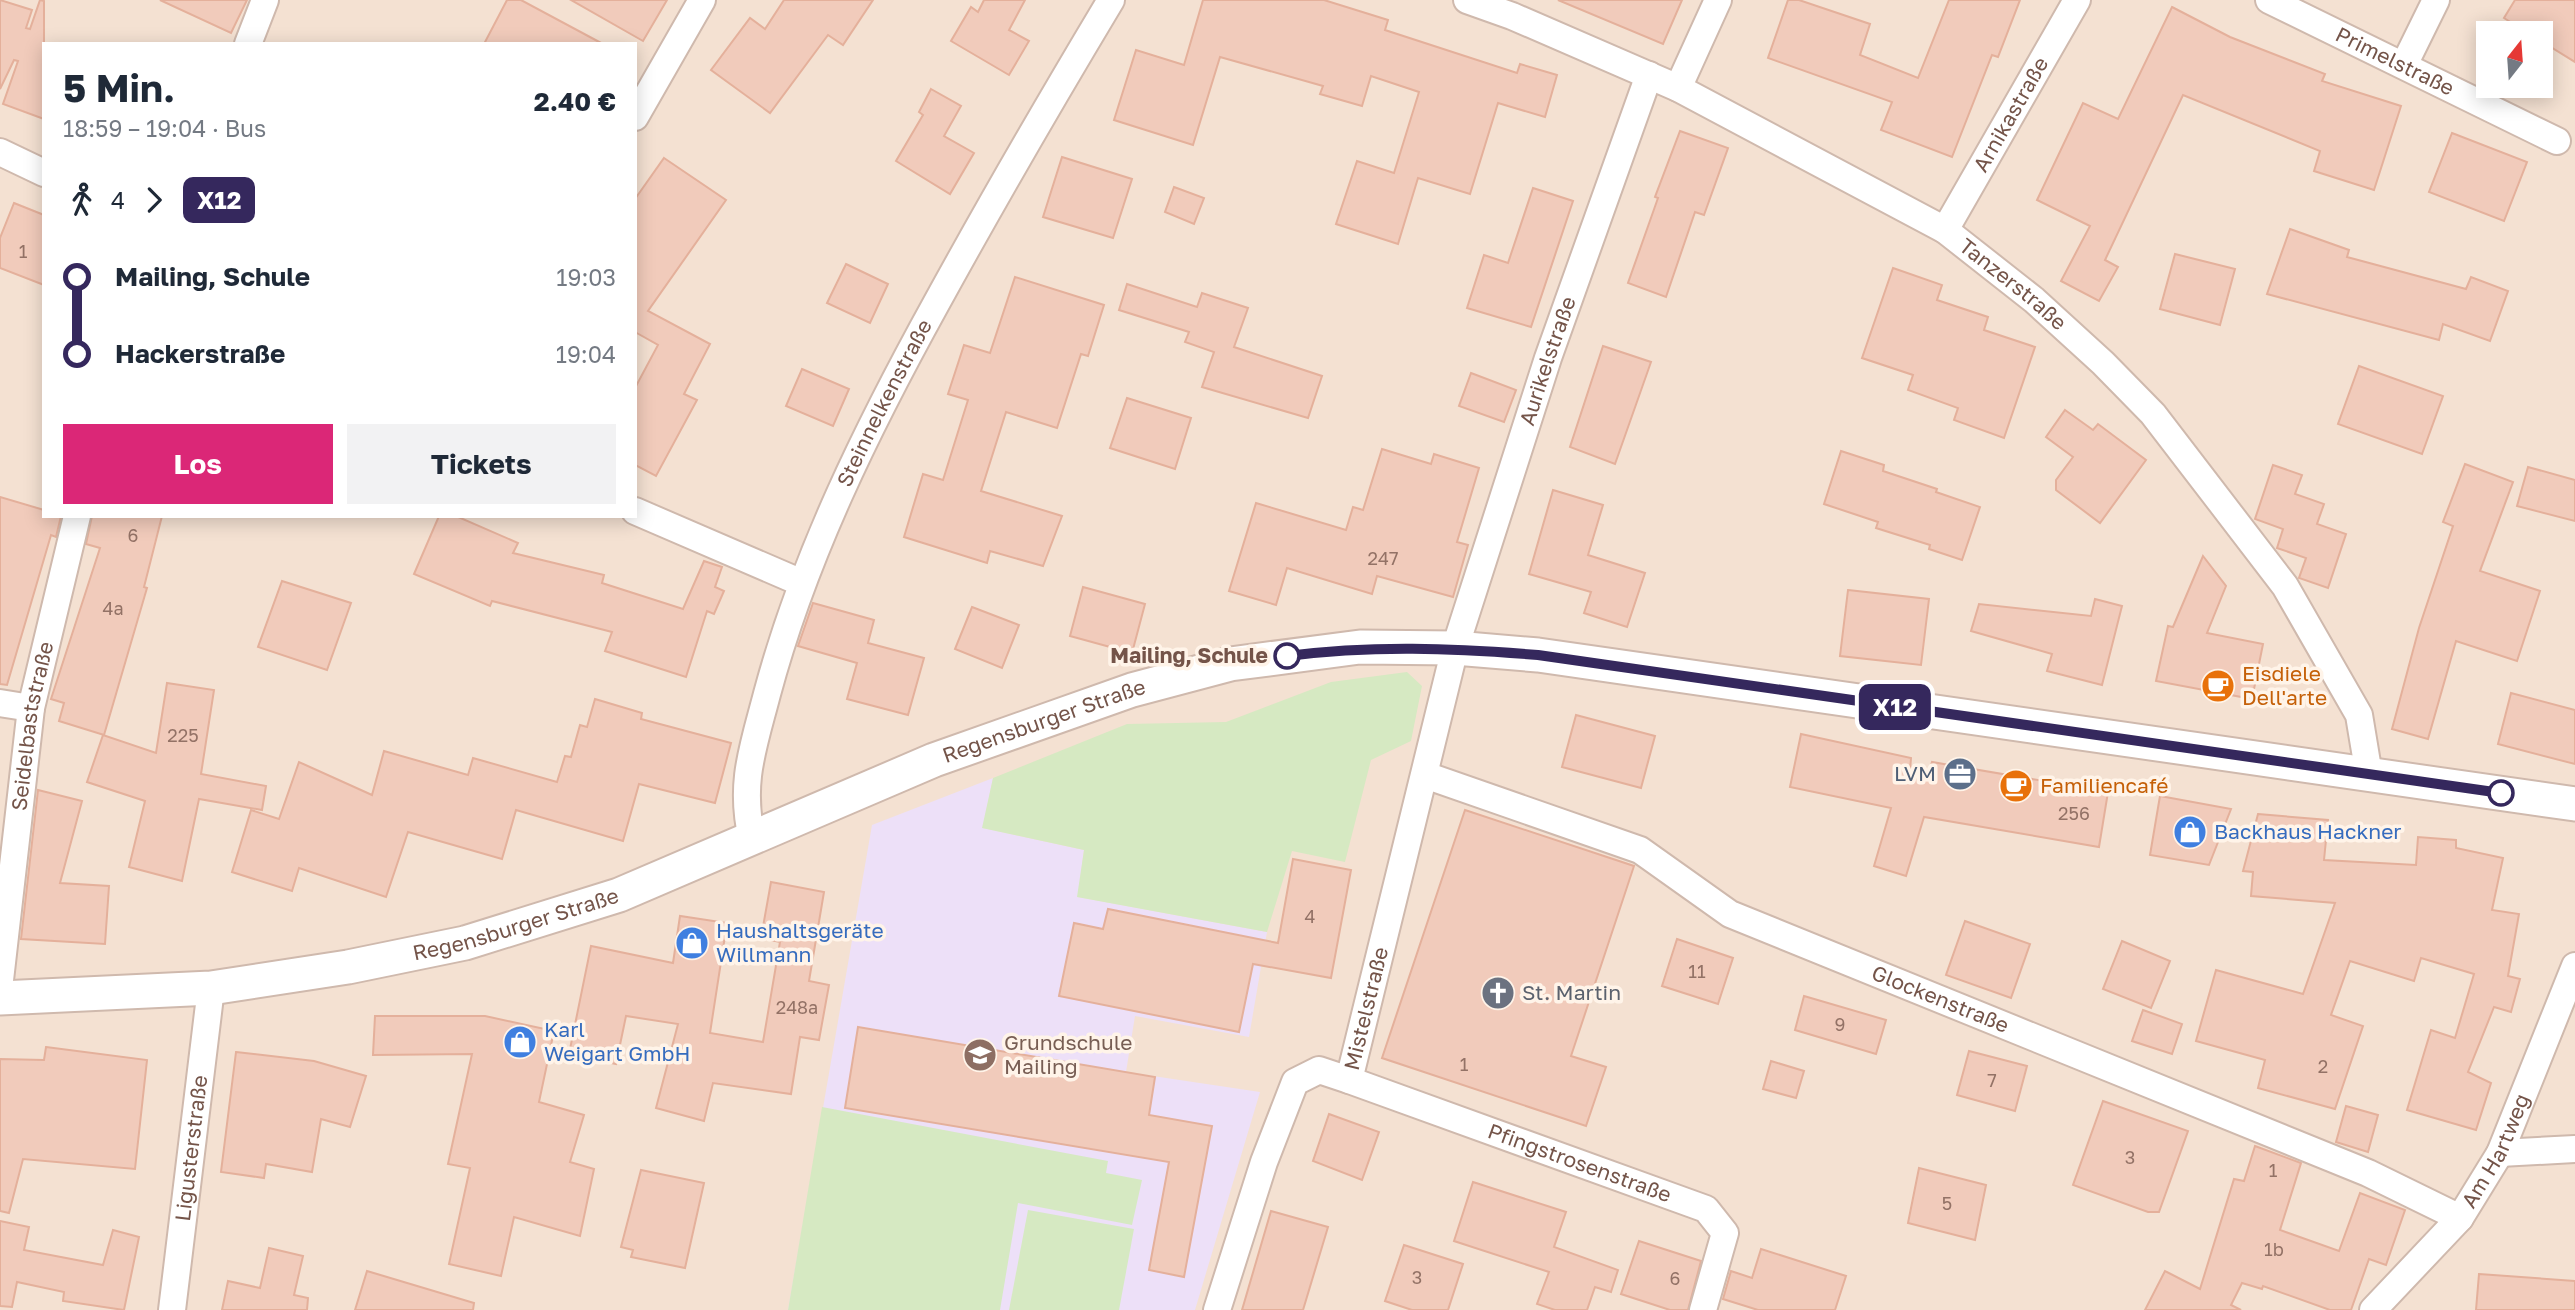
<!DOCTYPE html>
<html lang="de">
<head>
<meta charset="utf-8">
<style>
	body { margin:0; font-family:"Golos Text",sans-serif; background:#f2f2f3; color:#1f2937; height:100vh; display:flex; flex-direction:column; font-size:26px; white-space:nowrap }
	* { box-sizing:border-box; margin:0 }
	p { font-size:23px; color:#747a83 }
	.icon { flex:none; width:38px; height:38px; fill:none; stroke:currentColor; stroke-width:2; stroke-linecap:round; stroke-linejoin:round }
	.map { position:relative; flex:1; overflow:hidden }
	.panel { position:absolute; left:42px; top:42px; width:595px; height:476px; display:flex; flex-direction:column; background:#fff; border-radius:0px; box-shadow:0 4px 18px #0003 }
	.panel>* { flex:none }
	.badge { padding:0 14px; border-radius:10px; font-size:24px; line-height:46px }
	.needle { width:46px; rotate:17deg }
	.controls { position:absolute; left:2476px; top:21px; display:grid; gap:14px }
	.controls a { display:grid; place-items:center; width:77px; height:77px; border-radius:0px; background:#fff; box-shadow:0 4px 18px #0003; font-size:35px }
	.map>.badge { position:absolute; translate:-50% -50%; box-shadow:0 0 0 4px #fff }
	.legs { display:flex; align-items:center; gap:10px; height:77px; padding:0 21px; font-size:23px }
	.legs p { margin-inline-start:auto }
	.overview { display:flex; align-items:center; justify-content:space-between; height:119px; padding:0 21px }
	h1 { font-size:38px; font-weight:700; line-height:52px }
	.button { display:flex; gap:14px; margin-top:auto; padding:14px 21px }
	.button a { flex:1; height:80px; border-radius:0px; background:#db2777; color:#fff; font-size:28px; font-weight:700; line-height:80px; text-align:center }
	.button a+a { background:#f2f2f3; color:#1f2937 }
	ul { padding:0 21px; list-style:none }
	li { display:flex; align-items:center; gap:24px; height:77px; font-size:26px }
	li i { display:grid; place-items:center; width:10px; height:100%; margin:0 9px; background:currentColor }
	li i::after { content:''; width:18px; height:18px; margin:-9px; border:5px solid; border-radius:50%; background:#fff }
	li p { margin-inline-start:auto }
	li:first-child i { background:linear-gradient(#0000 50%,currentColor 0) }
	li:last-child i { background:linear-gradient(currentColor 50%,#0000 0) }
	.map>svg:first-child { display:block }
	.residential { fill:#f4e1d2; fill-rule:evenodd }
	.education { fill:#ede0f8 }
	.green { fill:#d6e9c2 }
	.building { fill:#f1cbbb; stroke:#e4b09b; stroke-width:2 }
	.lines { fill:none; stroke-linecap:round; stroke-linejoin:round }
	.minor-casing { stroke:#cfb9ad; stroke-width:30 }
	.tertiary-casing { stroke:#cfb9ad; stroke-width:37 }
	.minor { stroke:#fff; stroke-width:26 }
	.tertiary { stroke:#fff; stroke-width:33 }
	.line-1-casing { stroke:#fff; stroke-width:16 }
	.line-1 { stroke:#35285d; stroke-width:10 }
	.stop-1-dot { fill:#fff; stroke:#35285d; stroke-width:3.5 }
	.labels { text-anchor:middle; stroke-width:7; stroke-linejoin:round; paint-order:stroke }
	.number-label { font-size:18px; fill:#937266 }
	.street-label { font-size:21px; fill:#745449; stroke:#fff4e9 }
	.stop-label { font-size:21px; font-weight:bold; fill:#745449; stroke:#fff4e9; text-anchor:end }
	.food-label { font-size:21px; fill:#c56008; stroke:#fff4e9; text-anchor:start }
	.service-label { font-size:21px; fill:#4e5e75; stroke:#fff4e9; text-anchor:end }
	.shop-label { font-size:21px; fill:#366cbe; stroke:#fff4e9; text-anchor:start }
	.worship-label { font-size:21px; fill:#5b616d; stroke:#fff4e9; text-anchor:start }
	.education-label { font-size:21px; fill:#785e54; stroke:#fff4e9; text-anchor:start }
</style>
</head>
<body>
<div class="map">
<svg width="2575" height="1310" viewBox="0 0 2575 1310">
	<rect width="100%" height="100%" fill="#fcf0e3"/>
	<path class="residential" d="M0 0H2575V1310H0ZM2488 33H2541V86H2488ZM44 44H635V516H44Z"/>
	<path class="education" d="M993 778 983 828 1084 850 1078 897 1267 932 1249 1037 1135 1016 1126 1072 1260 1092 1195 1310H788L872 825Z"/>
	<g class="green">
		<path d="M1407 672 1422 686 1411 741 1371 760 1345 862 1292 851 1267 932 1077 897 1084 850 982 828 993 778 1127 724 1226 722 1331 682Z"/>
		<path d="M822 1107 1108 1161 1106 1173 1142 1180 1132 1225 1018 1203 1000 1310H788Z"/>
		<path d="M1028 1210 1134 1229 1119 1310H1009Z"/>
	</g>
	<g class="building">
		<path d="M0 0 32 10 26 28 30 29 40 0 44 1V119L3 104 18 61 14 60 0 89Z"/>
		<path d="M160 0H247L231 33Z"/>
		<path d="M507 0H521L603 44H484Z"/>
		<path d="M571 0H667L643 41Z"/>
		<path d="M784 0H873L843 45 828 35 770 113 711 70 750 18 765 29Z"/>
		<path d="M984 0H1025L1009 30 1029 41 1009 75 951 41 971 7 978 12Z"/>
		<path d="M1203 0H1324L1388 20 1385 30 1517 73 1520 64 1557 75 1545 117 1498 103 1470 194 1418 178 1398 244 1336 224 1357 161 1394 173 1419 92 1371 76 1362 106 1320 94 1323 86 1220 57 1193 145 1114 120 1136 50 1184 65Z"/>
		<path d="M1558 0H1682L1663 44Z"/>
		<path d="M1788 0H1799L1870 24 1860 55 1918 78 1949 0H2020L1998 57 1992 55 1952 157 1881 130 1892 102 1768 58Z"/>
		<path d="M2515 0H2575V62L2541 41V33H2528L2504 18Z"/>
		<path d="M2172 7 2230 37 2325 74 2322 81 2401 106 2374 190 2314 171 2320 151 2183 95 2105 260 2118 267 2099 301 2061 281 2090 226 2037 200 2083 103 2118 119Z"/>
		<path d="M931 89 961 106 944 136 974 153 950 194 896 161 923 115 919 112Z"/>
		<path d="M1680 131 1728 148 1704 215 1695 212 1666 297 1628 283 1658 198 1655 197Z"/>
		<path d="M2452 133 2527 162 2504 221 2429 192Z"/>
		<path d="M1062 157 1132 179 1113 238 1043 217Z"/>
		<path d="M664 158 726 200 648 311 710 344 684 394 697 400 656 476 635 465V388L658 345 635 332V199Z"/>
		<path d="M1174 187 1204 198 1194 224 1165 212Z"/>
		<path d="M1533 188 1573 201 1531 327 1467 308 1484 255 1508 263Z"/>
		<path d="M14 203 44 215V285L0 268V238Z"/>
		<path d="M2290 229 2349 250 2347 257 2466 289 2471 277 2508 291 2490 341 2443 324 2439 340 2267 294Z"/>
		<path d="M2175 254 2235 269 2220 325 2160 309Z"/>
		<path d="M846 264 888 284 870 323 827 303Z"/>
		<path d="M1893 268 1942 285 1937 300 1988 317 1984 330 2035 347 2004 438 1954 420 1958 408 1908 390 1913 375 1862 358Z"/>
		<path d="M1015 277 1104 305 1088 356 1081 354 1057 428 1006 412 981 491 1062 516 1043 566 990 551 987 563 904 537 923 474 943 480 968 400 948 394 964 345 990 353Z"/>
		<path d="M1127 284 1197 307 1202 293 1248 308 1234 347 1322 376 1308 418 1202 387 1214 352 1185 342 1189 332 1119 310Z"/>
		<path d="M1603 346 1651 362 1615 464 1570 447Z"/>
		<path d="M2359 366 2443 396 2422 454 2338 424Z"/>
		<path d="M802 369 849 389 833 426 786 406Z"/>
		<path d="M1471 373 1516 390 1504 422 1459 406Z"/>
		<path d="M1127 398 1191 418 1175 469 1110 448Z"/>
		<path d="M2065 410 2093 430 2098 424 2146 460 2100 523 2056 490V480L2073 457 2046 437Z"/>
		<path d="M1382 449 1431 464 1434 454 1479 468 1457 542 1468 545 1453 597 1377 576 1372 594 1287 568 1276 605 1229 591 1256 503 1346 530 1353 507 1363 510Z"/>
		<path d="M1841 451 1884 465 1883 471 1937 489 1936 492 1980 507 1962 560 1929 549 1930 545 1876 528 1878 522 1824 504Z"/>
		<path d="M2465 464 2513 482 2480 571 2540 591 2517 661 2456 641 2428 739 2392 729 2419 628 2453 526 2443 522Z"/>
		<path d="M2273 465 2302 475 2295 494 2324 504 2317 524 2346 534 2328 588 2299 578 2306 558 2277 548 2283 529 2255 519Z"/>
		<path d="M2528 467 2575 480V521L2517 506Z"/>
		<path d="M1553 490 1603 505 1588 555 1645 573 1627 627 1584 613 1591 592 1529 574Z"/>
		<path d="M0 497 44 510V516H61L56 537 51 535 7 685 0 684Z"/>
		<path d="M92 516H162L144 587 147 588 104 735 59 721 64 703 51 699 100 548 86 544Z"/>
		<path d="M439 516H456L518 543 513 553 604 575 602 583 683 609 704 561 722 567 715 587 724 591 714 614 707 611 686 677 605 651 612 632 492 601 490 606 414 574Z"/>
		<path d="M2203 556 2226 586 2207 633 2263 644 2252 699 2156 681 2168 626 2173 627Z"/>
		<path d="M282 581 351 603 327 670 258 647Z"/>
		<path d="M1083 587 1145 604 1132 653 1070 636Z"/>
		<path d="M1848 590 1929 599 1921 665 1840 656Z"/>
		<path d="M2095 599 2122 606 2102 685 2047 671 2052 654 1971 631 1979 604 2091 616Z"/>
		<path d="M813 603 874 620 868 643 924 658 908 715 847 699 857 663 798 646Z"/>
		<path d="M972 607 1019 625 1002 668 955 649Z"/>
		<path d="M167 683 214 690 201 774 266 786 262 810 199 799 182 881 129 867 145 801 87 782 103 735 156 753Z"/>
		<path d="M2511 693 2575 710V764L2498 744Z"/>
		<path d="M595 699 642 713 641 719 731 743 715 803 639 784 623 841 516 810 502 859 408 832 386 897 299 868 292 891 232 872 251 810 279 819 299 762 372 795 384 751 468 775 473 758 557 782 565 756 571 757 580 725 587 727Z"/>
		<path d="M1576 715 1655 736 1641 788 1562 767Z"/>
		<path d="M1801 734 1911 758 1910 771 1928 775 1932 762 2108 792 2099 847 1924 817 1906 876 1874 866 1891 808 1790 787Z"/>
		<path d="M38 790 82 801 60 883 109 886 105 944 21 939Z"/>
		<path d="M2160 796 2231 809 2209 865 2150 855Z"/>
		<path d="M1465 810 1634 866 1571 1056 1606 1067 1586 1126 1382 1058Z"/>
		<path d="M2258 814 2328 820 2324 860 2416 865 2418 837 2456 840V848L2503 858 2492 910 2519 914 2508 976 2520 979 2511 1012 2494 1007 2468 1072 2491 1083 2476 1130 2407 1110 2431 1030 2455 1038 2474 974 2421 958 2414 981 2350 961 2331 1015 2363 1026 2335 1109 2258 1088 2265 1060 2196 1041 2216 970 2303 994 2335 903 2251 896 2253 872 2243 871Z"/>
		<path d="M1293 859 1351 870 1331 978 1253 964 1239 1032 1059 996 1074 923 1103 929 1108 909 1278 943Z"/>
		<path d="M771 882 824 892 809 981 829 985 819 1040 800 1037 791 1094 713 1083 704 1121 656 1108 678 1024 626 1016 616 1064 569 1054 591 946 673 963 680 916 727 923 710 1033 763 1042 780 942 761 938Z"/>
		<path d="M1965 921 2030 944 2011 998 1946 975Z"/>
		<path d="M1677 939 1733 958 1718 1004 1662 986Z"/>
		<path d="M2122 941 2170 961 2151 1008 2103 989Z"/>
		<path d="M1804 996 1886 1020 1876 1054 1795 1030Z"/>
		<path d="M2143 1010 2182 1024 2172 1054 2132 1041Z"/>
		<path d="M375 1016H485L554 1031 539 1102 584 1115 570 1162 594 1169 580 1236 514 1217 501 1276 449 1264 470 1168 448 1164 472 1054 373 1055Z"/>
		<path d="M858 1027 1155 1077 1149 1115 1212 1126 1184 1277 1149 1270 1169 1162 845 1108Z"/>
		<path d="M46 1047 147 1060 135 1169 23 1159 9 1213 0 1211V1059L44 1060Z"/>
		<path d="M1969 1051 2027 1066 2015 1111 1957 1095Z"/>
		<path d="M236 1052 314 1061 366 1076 350 1127 321 1119 312 1172 266 1164 264 1178 221 1172Z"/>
		<path d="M1771 1061 1804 1071 1796 1098 1763 1089Z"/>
		<path d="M2103 1101 2188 1131 2159 1212H2148L2073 1185Z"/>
		<path d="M2346 1106 2378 1115 2368 1152 2336 1142Z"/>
		<path d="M1329 1114 1379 1132 1362 1180 1313 1161Z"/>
		<path d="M2255 1146 2301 1163 2280 1230 2339 1251 2360 1193 2405 1210 2386 1265 2369 1259 2351 1310H2330L2263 1286 2262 1289 2242 1283 2231 1305 2241 1310H2145L2165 1271 2200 1289 2234 1179 2244 1181Z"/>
		<path d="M1919 1168 1986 1185 1975 1240 1908 1223Z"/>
		<path d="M641 1170 704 1183 685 1268 631 1257 633 1250 621 1247Z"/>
		<path d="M1473 1182 1566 1212 1554 1247 1618 1270 1611 1292 1595 1287 1587 1310H1555L1537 1304 1549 1272 1454 1241Z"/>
		<path d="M1271 1211 1328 1227 1303 1310H1242Z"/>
		<path d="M0 1221 29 1227 24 1250 103 1265 113 1230 139 1237 124 1310 63 1301 64 1292 17 1282 12 1307 0 1306Z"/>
		<path d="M1639 1241 1701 1261 1688 1310H1670L1621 1294Z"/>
		<path d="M1404 1245 1463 1264 1448 1310H1412L1385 1301Z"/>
		<path d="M269 1248 303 1256 294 1295 308 1298 307 1310H222L228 1281 260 1288Z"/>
		<path d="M1761 1249 1846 1276 1835 1310H1758L1723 1299 1731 1271 1752 1278Z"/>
		<path d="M367 1271 474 1303 473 1310H355Z"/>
		<path d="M2479 1274 2575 1281V1310H2476Z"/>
	</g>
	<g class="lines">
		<defs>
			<g id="minor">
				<path id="s1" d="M1467 0 1512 16 1678 88 1945 230 2034 300 2103 363 2153 414 2285 586 2359 715 2369 775"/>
				<path id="s2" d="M2269 0 2557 141"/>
				<path d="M248 44 265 0"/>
				<path d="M2404 65 2436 0"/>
				<path d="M1678 88 1718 0"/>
				<path d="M635 117 702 0"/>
				<path d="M0 152 44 173"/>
				<path id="s3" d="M1945 230 2077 0"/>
				<path d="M635 511 802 583"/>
				<path d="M0 703 31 708"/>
				<path id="s4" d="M1425 775 1640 850 1730 914 2368 1173 2460 1218"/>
				<path id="s5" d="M752 839C739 783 753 748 767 694 804 556 868 427 937 302 993 200 1051 100 1111 0"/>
				<path id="s6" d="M0 980 31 708 77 516"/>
				<path id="s7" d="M1349 1080 1706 1209 1725 1233 1703 1310"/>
				<path d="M2500 1153 2575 1149"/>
				<path id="s8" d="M172 1310 211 988"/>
				<path id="s9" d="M1217 1310 1264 1162 1295 1082 1319 1070 1349 1080 1455 648 1548 358 1649 75"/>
				<path id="s10" d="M2373 1310 2460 1218 2500 1153 2575 966"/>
			</g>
			<g id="tertiary">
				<path id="s11" d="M0 998 211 988 348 967 465 943 619 895 934 760 1132 690 1230 664 1360 647 1455 648 1538 655 2575 804"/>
			</g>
		</defs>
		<use href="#minor" class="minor-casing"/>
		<use href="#tertiary" class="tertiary-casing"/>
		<use href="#minor" class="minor"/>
		<use href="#tertiary" class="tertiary"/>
	</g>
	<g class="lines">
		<defs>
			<path id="line-1" d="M1287 656C1373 645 1452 648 1538 655L2501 793"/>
		</defs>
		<use href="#line-1" class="line-1-casing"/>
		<use href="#line-1" class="line-1"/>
	</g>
	<defs>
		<symbol id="cafe-disc" viewBox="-11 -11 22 22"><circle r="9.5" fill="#e8710a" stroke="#fff4e9"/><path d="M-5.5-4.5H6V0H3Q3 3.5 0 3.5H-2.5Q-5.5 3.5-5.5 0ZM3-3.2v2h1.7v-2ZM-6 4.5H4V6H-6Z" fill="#fff"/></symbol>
		<symbol id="office-disc" viewBox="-11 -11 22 22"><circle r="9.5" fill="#5c6f8a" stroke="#fff4e9"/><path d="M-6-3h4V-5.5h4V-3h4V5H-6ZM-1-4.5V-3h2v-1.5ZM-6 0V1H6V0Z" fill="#fff"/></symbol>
		<symbol id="shop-disc" viewBox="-11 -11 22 22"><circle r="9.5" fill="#3f7fe0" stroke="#fff4e9"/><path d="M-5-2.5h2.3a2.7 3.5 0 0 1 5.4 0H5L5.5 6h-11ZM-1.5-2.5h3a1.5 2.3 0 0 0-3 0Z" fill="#fff"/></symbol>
		<symbol id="church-disc" viewBox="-11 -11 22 22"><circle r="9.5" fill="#6b7280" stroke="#fff4e9"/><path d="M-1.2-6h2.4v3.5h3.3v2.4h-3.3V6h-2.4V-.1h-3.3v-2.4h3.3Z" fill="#fff"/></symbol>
		<symbol id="school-disc" viewBox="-11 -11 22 22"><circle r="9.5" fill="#8d6e63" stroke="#fff4e9"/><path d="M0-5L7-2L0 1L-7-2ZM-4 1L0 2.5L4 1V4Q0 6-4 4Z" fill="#fff"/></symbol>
	</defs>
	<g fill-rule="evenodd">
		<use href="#cafe-disc" x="2199" y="667" width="38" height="38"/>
		<use href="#office-disc" x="1941" y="755" width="38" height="38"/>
		<use href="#cafe-disc" x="1997" y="767" width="38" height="38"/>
		<use href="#shop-disc" x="2171" y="813" width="38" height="38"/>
		<use href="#shop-disc" x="673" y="924" width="38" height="38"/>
		<use href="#church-disc" x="1479" y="974" width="38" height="38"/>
		<use href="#shop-disc" x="501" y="1023" width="38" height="38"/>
		<use href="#school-disc" x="961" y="1036" width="38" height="38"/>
	</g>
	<g class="stop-1-dot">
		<circle cx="1287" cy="656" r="12"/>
		<circle cx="2501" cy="793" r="12"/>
	</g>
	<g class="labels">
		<g class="number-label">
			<text x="23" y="258">1</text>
			<text x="133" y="542">6</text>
			<text x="1383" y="565">247</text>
			<text x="113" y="615">4a</text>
			<text x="183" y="742">225</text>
			<text x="2074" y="820">256</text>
			<text x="1310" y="923">4</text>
			<text x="1697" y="978">11</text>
			<text x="797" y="1014">248a</text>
			<text x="1840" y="1031">9</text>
			<text x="1464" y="1071">1</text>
			<text x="2323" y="1073">2</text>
			<text x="1992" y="1087">7</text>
			<text x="2130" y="1164">3</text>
			<text x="2273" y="1177">1</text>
			<text x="1947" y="1210">5</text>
			<text x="2274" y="1256">1b</text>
			<text x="1417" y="1284">3</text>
			<text x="1675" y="1285">6</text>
		</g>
		<g class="street-label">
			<text dy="7" stroke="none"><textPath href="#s2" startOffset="140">Primelstraße</textPath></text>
			<text dy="7" stroke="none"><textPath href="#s3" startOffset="133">Arnikastraße</textPath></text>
			<text dy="7" stroke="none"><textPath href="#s1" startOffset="618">Tanzerstraße</textPath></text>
			<text dy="7" stroke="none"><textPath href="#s9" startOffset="1046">Aurikelstraße</textPath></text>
			<text dy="7" stroke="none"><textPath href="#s5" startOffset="462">Steinnelkenstraße</textPath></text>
			<text dy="7" stroke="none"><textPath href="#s11" startOffset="1090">Regensburger Straße</textPath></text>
			<text dy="7" stroke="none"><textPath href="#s6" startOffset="256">Seidelbaststraße</textPath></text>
			<text dy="7" stroke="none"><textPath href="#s11" startOffset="523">Regensburger Straße</textPath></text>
			<text dy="7" stroke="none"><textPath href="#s4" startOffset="565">Glockenstraße</textPath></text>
			<text dy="7" stroke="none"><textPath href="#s9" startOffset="373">Mistelstraße</textPath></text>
			<text dy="7" stroke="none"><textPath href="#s8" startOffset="163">Ligusterstraße</textPath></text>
			<text dy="7" stroke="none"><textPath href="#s10" startOffset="203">Am Hartweg</textPath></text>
			<text dy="7" stroke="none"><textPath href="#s7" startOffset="245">Pfingstrosenstraße</textPath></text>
		</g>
		<g class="stop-label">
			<text x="1268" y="663">Mailing, Schule</text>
		</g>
		<g class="food-label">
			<text x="2242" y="681">Eisdiele<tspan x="2242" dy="24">Dell'arte</tspan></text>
			<text x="2040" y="793">Familiencafé</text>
		</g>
		<g class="service-label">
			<text x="1936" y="781">LVM</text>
		</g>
		<g class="shop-label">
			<text x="2214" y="839">Backhaus Hackner</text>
			<text x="716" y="938">Haushaltsgeräte<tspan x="716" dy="24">Willmann</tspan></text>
			<text x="544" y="1037">Karl<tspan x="544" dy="24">Weigart GmbH</tspan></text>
		</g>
		<g class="worship-label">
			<text x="1522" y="1000">St. Martin</text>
		</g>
		<g class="education-label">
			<text x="1004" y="1050">Grundschule<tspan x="1004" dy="24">Mailing</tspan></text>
		</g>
	</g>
</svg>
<div class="controls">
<a><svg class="needle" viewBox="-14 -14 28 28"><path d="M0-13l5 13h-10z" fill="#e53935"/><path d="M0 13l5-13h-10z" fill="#747a83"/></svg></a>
</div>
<b class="badge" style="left:1895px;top:707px;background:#35285d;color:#fff">X12</b>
<section class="panel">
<div class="overview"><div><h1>5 Min.</h1><p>18:59 – 19:04 · Bus</p></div><b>2.40 €</b></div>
<div class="legs"><svg class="icon" aria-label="walk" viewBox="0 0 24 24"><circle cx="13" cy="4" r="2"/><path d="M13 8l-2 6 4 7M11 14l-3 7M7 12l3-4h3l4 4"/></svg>4<svg class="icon" aria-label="forward" viewBox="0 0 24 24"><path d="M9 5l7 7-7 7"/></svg><b class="badge" style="background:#35285d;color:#fff">X12</b></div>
<ul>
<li><i style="color:#35285d"></i><b>Mailing, Schule</b><p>19:03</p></li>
<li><i style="color:#35285d"></i><b>Hackerstraße</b><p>19:04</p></li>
</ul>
<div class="button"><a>Los</a><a>Tickets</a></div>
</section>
</div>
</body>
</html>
